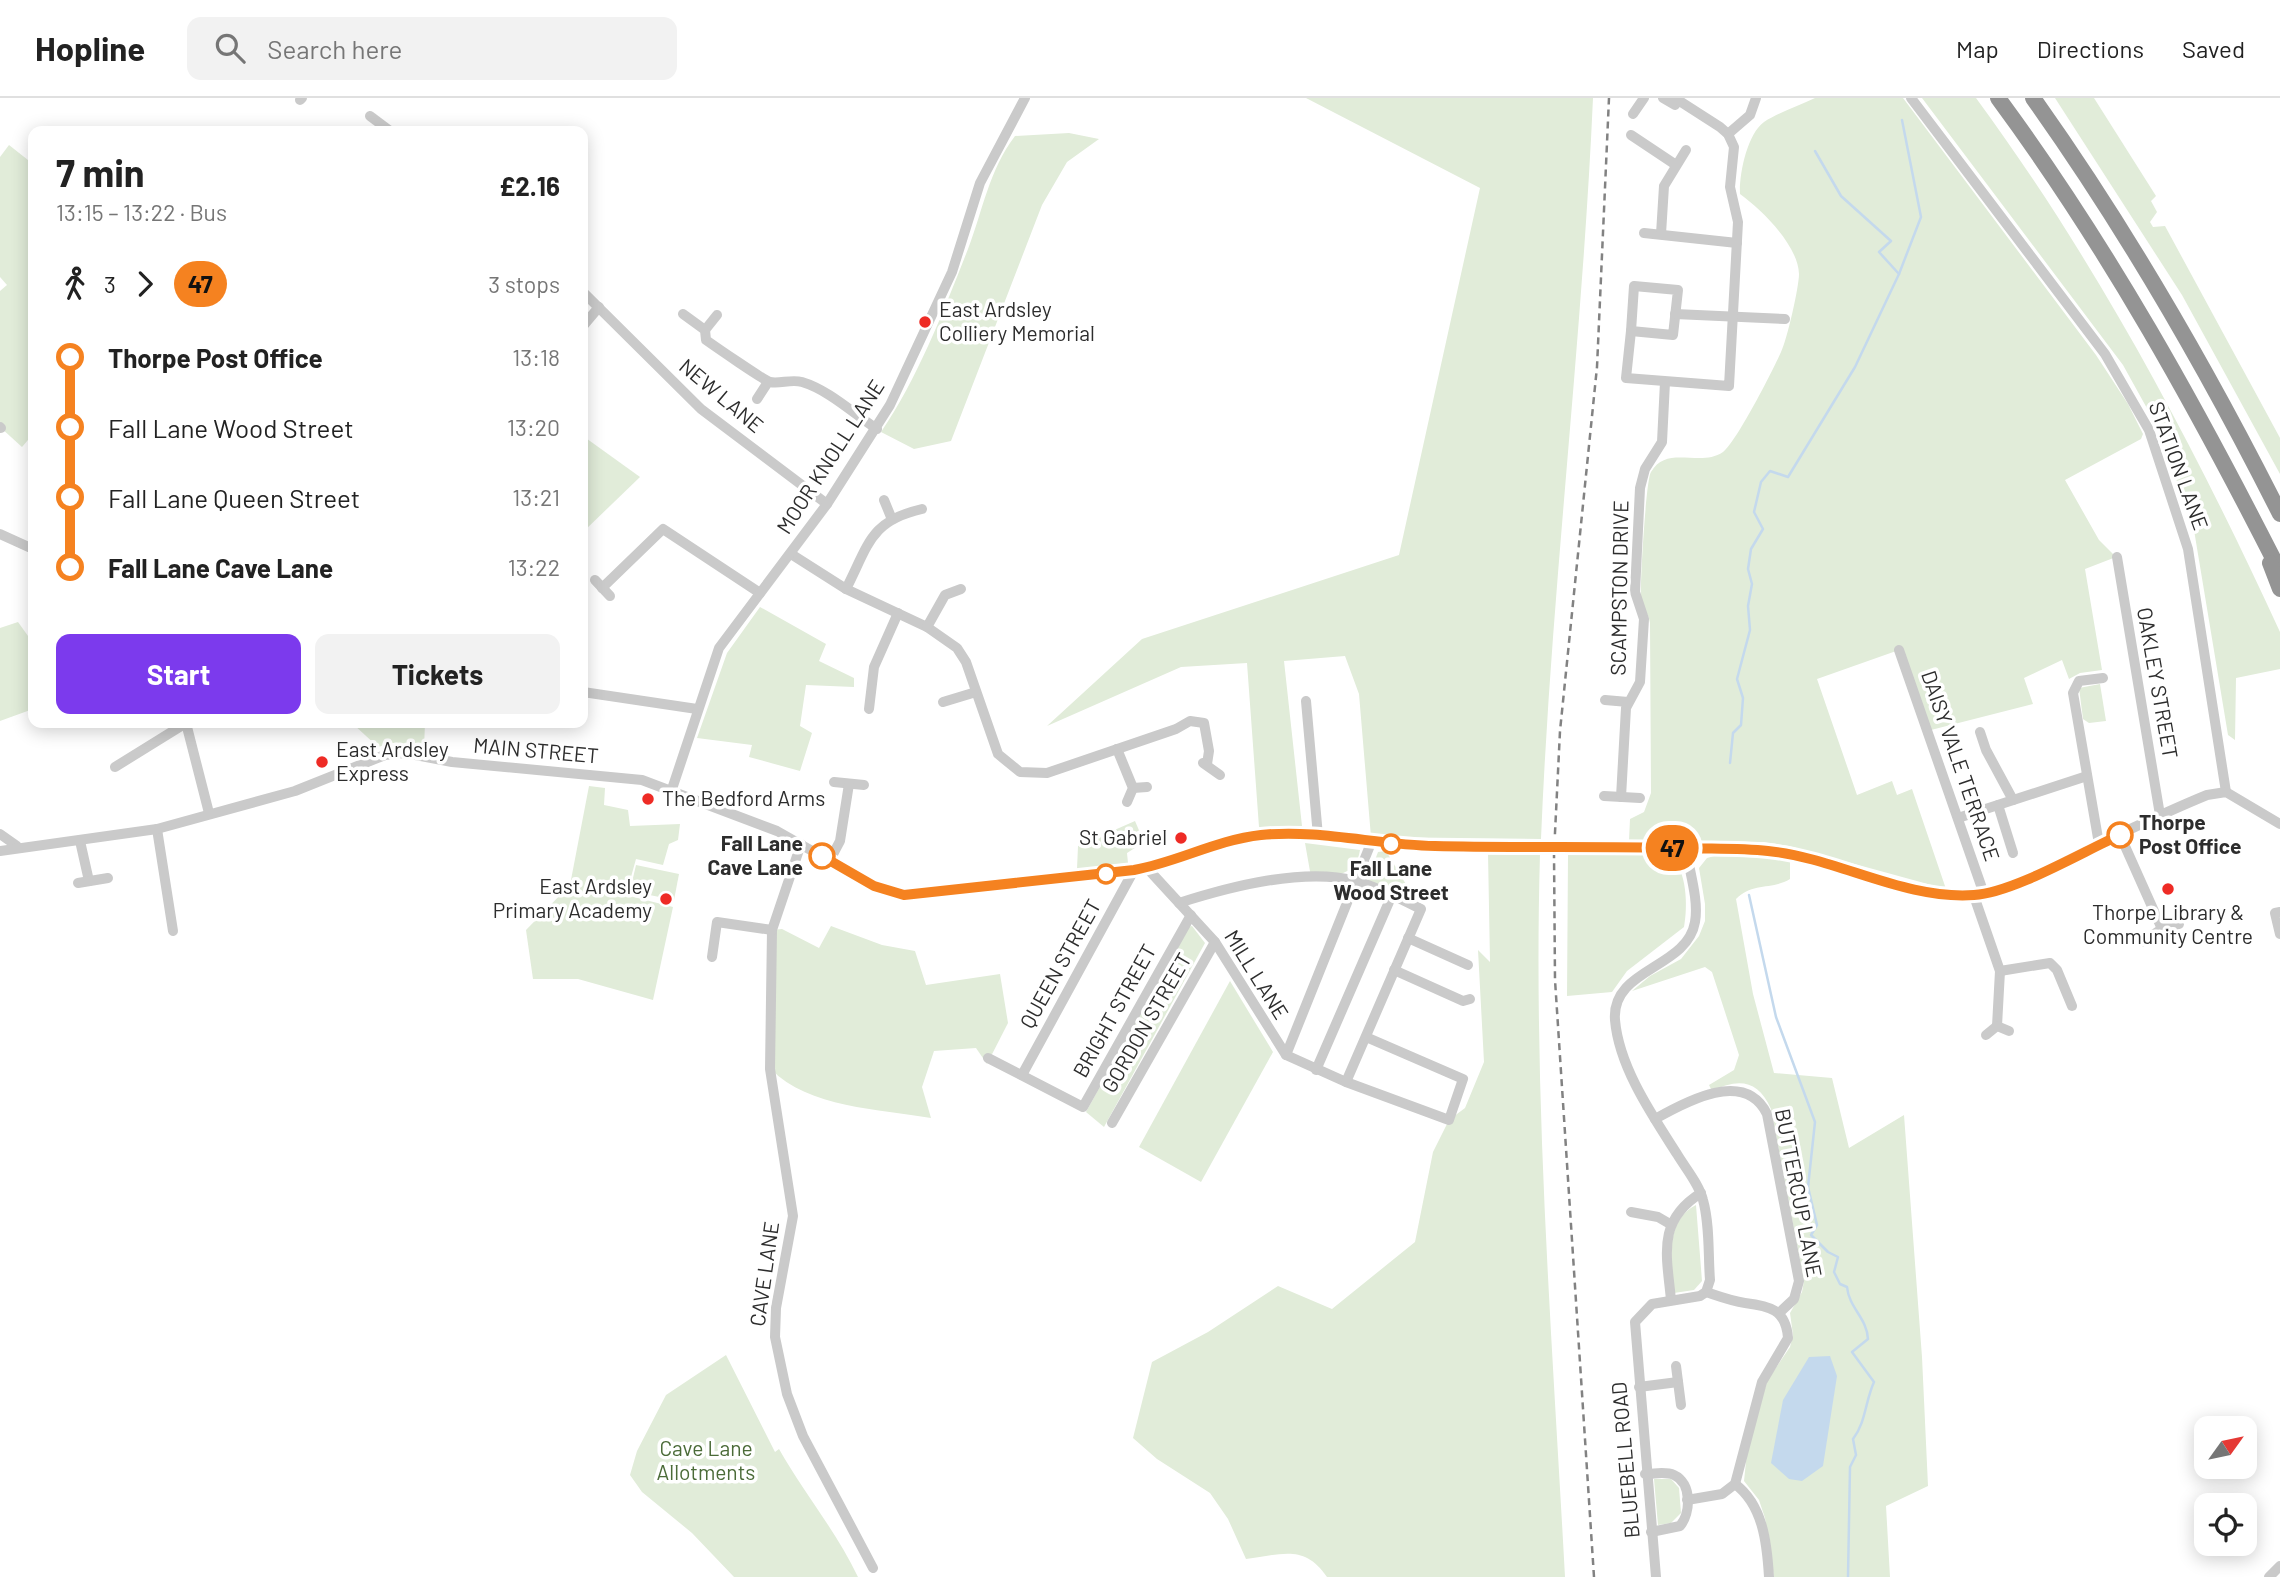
<!DOCTYPE html>
<html lang="en">
<head>
<meta charset="utf-8">
<style>
	body { margin:0; font-family:Barlow,sans-serif; background:#f2f2f2; color:#222; height:100vh; display:flex; flex-direction:column; font-size:26px; white-space:nowrap }
	* { box-sizing:border-box; margin:0 }
	p { font-size:23px; color:#767676 }
	.icon { flex:none; width:38px; height:38px; fill:none; stroke:currentColor; stroke-width:2; stroke-linecap:round; stroke-linejoin:round }
	.map { position:relative; flex:1; overflow:hidden }
	.details { position:absolute; left:28px; top:28px; width:560px; height:602px; display:flex; flex-direction:column; background:#fff; border-radius:14px; box-shadow:0 4px 18px #0003 }
	.details>* { flex:none }
	.badge { padding:0 14px; border-radius:23px; font-size:24px; line-height:46px }
	.needle { width:46px; rotate:57deg }
	.fabs { position:absolute; left:2194px; top:1318px; display:grid; gap:14px }
	.fabs a { display:grid; place-items:center; width:63px; height:63px; border-radius:14px; background:#fff; box-shadow:0 4px 18px #0003; font-size:35px }
	.map>.badge { position:absolute; translate:-50% -50%; box-shadow:0 0 0 4px #fff }
	.legs { display:flex; align-items:center; gap:10px; height:77px; padding:0 28px; font-size:23px }
	.legs p { margin-inline-start:auto }
	.head { display:flex; align-items:center; justify-content:space-between; height:119px; padding:0 28px }
	h1 { font-size:38px; font-weight:700; line-height:52px }
	.action { display:flex; gap:14px; margin-top:auto; padding:14px 28px }
	.action a { flex:1; height:80px; border-radius:14px; background:#7c3aed; color:#fff; font-size:28px; font-weight:700; line-height:80px; text-align:center }
	.action a+a { background:#f2f2f2; color:#222 }
	ul { padding:0 28px; list-style:none }
	li { display:flex; align-items:center; gap:24px; height:70px; font-size:26px }
	li i { display:grid; place-items:center; width:10px; height:100%; margin:0 9px; background:currentColor }
	li i::after { content:''; width:18px; height:18px; margin:-9px; border:5px solid; border-radius:50%; background:#fff }
	li p { margin-inline-start:auto }
	li:first-child i { background:linear-gradient(#0000 50%,currentColor 0) }
	li:last-child i { background:linear-gradient(currentColor 50%,#0000 0) }
	header { display:flex; align-items:center; gap:42px; box-sizing:border-box; height:98px; padding:0 35px; background:#fff; border-bottom:2px solid #e0e0e0 }
	header strong { font-size:33px }
	nav { display:flex; gap:38px; margin-inline-start:auto; font-size:24px }
	.search { width:490px; height:63px; background:#f2f2f2; display:flex; align-items:center; gap:18px; box-sizing:border-box; padding:0 24px; border-radius:14px; color:#767676; font-size:26px }
	.map>svg:first-child { display:block }
	.green { fill:#e1ecd9 }
	.water { fill:#c4d9ed }
	.lines { fill:none; stroke-linecap:round; stroke-linejoin:round }
	.stream { stroke:#c4d9ed; stroke-width:2.5 }
	.minor { stroke:#cacaca; stroke-width:10 }
	.highway { stroke:#949494; stroke-width:16 }
	.rail { stroke:#828282; stroke-width:2.5; stroke-dasharray:7 5; stroke-linecap:butt }
	.line-1-casing { stroke:#fff; stroke-width:16 }
	.line-1 { stroke:#f58220; stroke-width:10 }
	.poi-dot { fill:#ee2b25; stroke:#fff; stroke-width:2.5 }
	.stop-1-dot { fill:#fff; stroke:#f58220; stroke-width:3.5 }
	.labels { text-anchor:middle; stroke-width:7; stroke-linejoin:round; paint-order:stroke }
	.poi-label { font-size:21px; fill:#2d2d2d; stroke:#fff; text-anchor:start }
	.street-label { font-size:21px; fill:#2d2d2d; stroke:#fff }
	.stop-label { font-size:21px; font-weight:bold; fill:#2d2d2d; stroke:#fff; text-anchor:start }
	.park-label { font-size:21px; fill:#4b6b38; stroke:#fff }
</style>
</head>
<body>
<header>
<strong>Hopline</strong>
<div class="search"><svg class="icon" aria-label="search" viewBox="0 0 24 24"><circle cx="10" cy="10" r="6"/><path d="M15 15l6 6"/></svg>Search here</div>
<nav><a>Map</a><a>Directions</a><a>Saved</a></nav>
</header>
<div class="map">
<svg width="2280" height="1479" viewBox="0 0 2280 1479">
	<rect width="100%" height="100%" fill="#fff"/>
	<g class="green">
		<path d="M1306 0H1593C1582 248 1551 494 1541 741L1371 739 1359 596 1345 558 1284 563 1302 728 1259 729 1247 565 1181 569 1047 628 1142 541 1399 457 1480 90Z"/>
		<path d="M1815 0H1903L2096 257 2128 306 2143 336 2141 341 2065 382 2099 442 2116 459 2085 471 2102 572 2080 575 2069 581 2062 562 2024 580 2033 606 1927 633 1899 552 1817 581 1857 697 1892 683 1897 697 1912 691 1946 791 1789 748 1764 744 1629 743 1630 721 1644 714 1651 695 1650 525C1649 516 1642 509 1641 500 1640 486 1646 381 1651 374 1667 346 1700 370 1723 354 1737 343 1772 274 1781 254 1787 242 1799 189 1799 176 1798 147 1762 112 1740 96 1739 77 1747 36 1764 24 1779 14 1799 8 1815 0Z"/>
		<path d="M1922 0H1976C2098 166 2194 347 2280 534V571L2236 580 2235 642 2228 637 2194 432 2159 332 2123 267Z"/>
		<path d="M2055 0H2094L2156 98 2151 103 2157 114 2150 124 2153 129 2165 128 2280 340V376L2182 197Z"/>
		<path d="M1069 35 1099 41 1067 64 1042 107 951 343 914 351 881 334C918 280 944 212 968 151 983 112 989 72 1015 38Z"/>
		<path d="M9 47 33 66V336L22 349 0 329V193L7 187 0 179V59Z"/>
		<path d="M583 338 640 379 583 434Z"/>
		<path d="M760 509 826 546 819 563 854 580V589L806 587 800 628 812 635 800 673 749 659 752 647 697 640 727 555Z"/>
		<path d="M18 524 33 545V611L0 623V530Z"/>
		<path d="M2100 586 2106 623 2089 625 2083 621 2079 590Z"/>
		<path d="M352 625H425L424 650 393 645 378 649Z"/>
		<path d="M589 688 605 690 604 707 628 712 630 728 680 726 678 742 669 746 663 767 636 761 626 797 673 809 653 902 578 881H533L526 832 570 787Z"/>
		<path d="M1135 723 1144 744 1127 755 1128 765 1077 771 1078 748Z"/>
		<path d="M1305 745 1360 752C1356 779 1334 778 1311 779Z"/>
		<path d="M1386 753 1416 803 1367 783 1378 754Z"/>
		<path d="M1488 755 1540 756C1533 997 1552 1238 1565 1479H1327C1304 1445 1281 1457 1246 1461L1228 1421 1210 1395 1157 1361 1133 1340 1152 1264 1208 1234 1278 1188 1332 1211 1415 1144 1433 1054 1449 1022 1465 1010 1484 964 1478 852 1490 864Z"/>
		<path d="M1568 757H1664L1671 758C1687 773 1688 808 1684 829L1627 873 1612 894 1567 898Z"/>
		<path d="M1718 757 1764 758 1790 762V781C1772 792 1752 784 1736 801L1753 896 1774 975 1832 980 1849 1050 1904 1017 1922 1259 1928 1388 1886 1408 1890 1479H1774L1765 1420 1759 1402 1744 1383 1747 1354 1767 1283 1790 1249 1793 1237 1790 1215 1802 1194 1804 1183 1771 1011C1758 982 1739 980 1712 993L1709 987 1734 972 1739 957 1712 874 1705 869 1632 893 1650 878 1681 861 1699 838 1705 823V806L1699 770 1707 760Z"/>
		<path d="M636 767 679 776 674 802 630 793Z"/>
		<path d="M831 828 882 847 915 853 926 887 1000 876 1008 925 987 966 976 950 934 953 922 989 931 1020C880 1011 808 1010 771 971L772 832 782 831 819 850Z"/>
		<path d="M1192 828 1205 845 1104 1029 1086 1014 1188 829Z"/>
		<path d="M1230 883 1273 954 1201 1084 1139 1049Z"/>
		<path d="M1696 1107 1702 1183 1694 1192 1674 1195C1671 1166 1664 1123 1696 1107Z"/>
		<path d="M726 1257 775 1354 779 1351C804 1395 836 1433 858 1479H734L692 1435 642 1394 630 1377 637 1353 666 1297Z"/>
		<path d="M1654 1381H1671L1679 1390 1681 1415 1671 1425 1658 1427Z"/>
	</g>
	<path class="water" d="M1830 1258 1837 1278 1823 1368 1802 1383 1789 1381 1771 1365 1783 1302 1809 1259Z"/>
	<g class="lines">
		<g class="stream">
			<path d="M1815 53 1841 98 1891 143 1879 154 1899 176"/>
			<path d="M1730 665 1733 635 1741 627 1743 600 1737 581 1750 532 1748 508 1752 486 1748 471 1751 451 1763 431 1754 414 1761 384 1770 373 1788 379 1855 269 1899 176 1921 119 1902 22"/>
			<path d="M1749 797 1776 919 1815 1024 1808 1089 1817 1127 1811 1137 1828 1154 1838 1159 1834 1174 1840 1186 1847 1189C1849 1210 1867 1220 1868 1241L1852 1254 1874 1284C1865 1304 1866 1324 1853 1341L1856 1357 1850 1369 1848 1479"/>
		</g>
		<g class="minor">
			<path d="M1663 0 1675 7 1679 0"/>
			<path d="M1911 0 2105 256 2149 332 2188 451 2226 694"/>
			<path d="M300 2 302 0"/>
			<path d="M1633 16 1644 0"/>
			<path d="M370 18 390 33"/>
			<path d="M1728 36 1750 17 1756 0"/>
			<path d="M1631 37 1676 67"/>
			<path d="M1644 135 1737 145"/>
			<path d="M1661 136 1664 88 1686 52"/>
			<path d="M1634 188 1678 192 1673 237 1631 233Z"/>
			<path d="M583 194 701 311 827 406"/>
			<path d="M683 216 705 232 706 242C713 247 765 283 770 284 780 286 791 281 802 284 829 292 854 316 877 331"/>
			<path d="M1675 216 1785 221"/>
			<path d="M583 228 599 209"/>
			<path d="M705 232 717 217"/>
			<path d="M1631 233 1626 280 1729 288 1738 124 1730 89 1734 49 1728 36 1720 29 1678 2"/>
			<path d="M757 301 768 284"/>
			<path d="M0 329 1 330"/>
			<path d="M884 402 891 419"/>
			<path d="M0 436 33 451"/>
			<path d="M791 456 846 491 927 529 957 550 966 564 998 656 1020 674 1047 675 1176 631 1190 623 1204 625 1209 653 1207 666"/>
			<path d="M2117 459 2160 717"/>
			<path d="M595 482 610 498"/>
			<path d="M602 490 663 431 760 495"/>
			<path d="M846 491C869 446 870 423 922 411"/>
			<path d="M927 529 945 497 961 491"/>
			<path d="M1899 552 1984 796"/>
			<path d="M583 594 697 611"/>
			<path d="M1605 602 1628 604"/>
			<path d="M1306 603 1318 738"/>
			<path d="M943 604 976 594"/>
			<path d="M869 611 874 569 898 515"/>
			<path d="M186 625 209 715"/>
			<path d="M1980 634 1986 652 2013 702"/>
			<path d="M1117 651 1133 690 1127 704"/>
			<path d="M1203 665 1220 677"/>
			<path d="M115 669 186 625"/>
			<path d="M834 684 864 687"/>
			<path d="M1133 690 1147 689"/>
			<path d="M672 691 719 550 827 406 890 307 952 174 980 85 1025 0"/>
			<path d="M1604 698 1640 700"/>
			<path d="M1621 699 1626 610 1640 584 1644 521 1635 494 1640 390 1645 371 1662 344 1665 284"/>
			<path d="M1998 707 2013 755"/>
			<path d="M1958 720 2087 678"/>
			<path d="M157 731 173 833"/>
			<path d="M0 736 17 748"/>
			<path d="M2120 737 2162 831"/>
			<path d="M80 743 89 783"/>
			<path d="M801 746 772 832 770 971 793 1118 776 1210 775 1239 787 1296 803 1338 873 1470"/>
			<path d="M2099 746 2073 595 2079 583 2103 580"/>
			<path d="M0 753 157 731 295 693 385 657 405 655 452 664 642 682 777 733 874 788 904 797 1134 772 1160 767 1212 747 1262 737 1302 736 1433 748 1766 752C1835 762 1903 801 1973 798 2004 796 2035 775 2062 763 2110 741 2158 717 2207 697L2226 694 2280 726"/>
			<path d="M830 762 840 743 849 686"/>
			<path d="M1147 770 1215 844 1286 957 1346 984 1449 1022 1463 981 1366 939"/>
			<path d="M78 785 108 780"/>
			<path d="M1974 798 2000 873 1997 928"/>
			<path d="M1179 805C1229 789 1303 769 1356 783 1378 789 1400 801 1421 811L1346 984"/>
			<path d="M2280 814 2275 815 2280 836"/>
			<path d="M1408 840 1468 867"/>
			<path d="M2142 844 2162 831 2179 826"/>
			<path d="M712 859 717 824 772 832"/>
			<path d="M1394 872 1463 903 1470 901"/>
			<path d="M2000 873 2050 865 2057 872 2072 908"/>
			<path d="M1986 937 1997 928 2009 933"/>
			<path d="M1286 957 1371 745"/>
			<path d="M988 960 1083 1009 1191 817"/>
			<path d="M1316 972 1392 797"/>
			<path d="M1022 977 1134 772"/>
			<path d="M1655 1021C1687 1003 1745 971 1767 1016L1799 1183 1794 1201 1779 1215"/>
			<path d="M1112 1025 1215 844"/>
			<path d="M1631 1114 1658 1119 1670 1126"/>
			<path d="M1671 1202C1667 1158 1656 1123 1701 1095"/>
			<path d="M1676 1268 1681 1307"/>
			<path d="M1639 1289 1678 1284"/>
			<path d="M1645 1376C1655 1376 1665 1373 1674 1377 1692 1385 1691 1415 1680 1428L1651 1434"/>
			<path d="M1735 1386C1763 1407 1767 1445 1769 1479"/>
			<path d="M1687 1402 1722 1396 1735 1386 1762 1284 1788 1240C1786 1211 1769 1208 1745 1205 1731 1203 1718 1198 1706 1194"/>
			<path d="M1656 1479 1635 1224 1652 1206 1700 1198 1706 1194 1710 1182C1708 1157 1710 1127 1703 1102 1699 1086 1686 1071 1677 1056 1652 1017 1619 969 1615 922 1611 870 1687 871 1695 824 1699 801 1689 773 1686 750"/>
			<path d="M2269 1479 2280 1468"/>
		</g>
		<g class="highway">
			<path d="M1998 0C2108 149 2197 310 2280 474"/>
			<path d="M2033 0C2127 132 2207 271 2280 416"/>
			<path d="M2270 465 2280 491"/>
		</g>
		<path class="rail" d="M1594 1479 1555 882 1554 755 1560 633 1597 269 1609 0"/>
	</g>
	<g class="lines">
		<defs>
			<path id="line-1" d="M822 758 874 788 904 797 1134 772C1178 764 1216 742 1261 737 1319 731 1377 747 1435 748 1518 750 1601 748 1683 750 1712 751 1740 750 1768 753 1838 760 1903 802 1974 797 2013 795 2082 754 2120 737"/>
		</defs>
		<use href="#line-1" class="line-1-casing"/>
		<use href="#line-1" class="line-1"/>
	</g>
	<g class="poi-dot">
		<circle cx="925" cy="224" r="7"/>
		<circle cx="322" cy="664" r="7"/>
		<circle cx="648" cy="701" r="7"/>
		<circle cx="1181" cy="740" r="7"/>
		<circle cx="2168" cy="791" r="7"/>
		<circle cx="666" cy="801" r="7"/>
	</g>
	<g class="stop-1-dot">
		<circle cx="2120" cy="737" r="12"/>
		<circle cx="1391" cy="746" r="9"/>
		<circle cx="822" cy="758" r="12"/>
		<circle cx="1106" cy="776" r="9"/>
	</g>
	<g class="labels">
		<g class="poi-label">
			<text x="939" y="219">East Ardsley<tspan x="939" dy="24">Colliery Memorial</tspan></text>
			<text x="336" y="659">East Ardsley<tspan x="336" dy="24">Express</tspan></text>
			<text x="662" y="708">The Bedford Arms</text>
			<text x="1167" y="747" text-anchor="end">St Gabriel</text>
			<text x="652" y="796" text-anchor="end">East Ardsley<tspan x="652" dy="24">Primary Academy</tspan></text>
			<text x="2168" y="822" text-anchor="middle">Thorpe Library &amp;<tspan x="2168" dy="24">Community Centre</tspan></text>
		</g>
		<g class="street-label">
			<text transform="translate(721 298) rotate(40)" y="7">NEW LANE</text>
			<text transform="translate(831 359) rotate(-57)" y="7">MOOR KNOLL LANE</text>
			<text transform="translate(2178 368) rotate(70)" y="7">STATION LANE</text>
			<text transform="translate(1620 490) rotate(-89)" y="7">SCAMPSTON DRIVE</text>
			<text transform="translate(2157 585) rotate(80)" y="7">OAKLEY STREET</text>
			<text transform="translate(536 653) rotate(5)" y="7">MAIN STREET</text>
			<text transform="translate(1960 668) rotate(71)" y="7">DAISY VALE TERRACE</text>
			<text transform="translate(1061 866) rotate(-61)" y="7">QUEEN STREET</text>
			<text transform="translate(1256 877) rotate(58)" y="7">MILL LANE</text>
			<text transform="translate(1115 913) rotate(-61)" y="7">BRIGHT STREET</text>
			<text transform="translate(1147 925) rotate(-60)" y="7">GORDON STREET</text>
			<text transform="translate(1798 1095) rotate(79)" y="7">BUTTERCUP LANE</text>
			<text transform="translate(765 1176) rotate(-82)" y="7">CAVE LANE</text>
			<text transform="translate(1626 1362) rotate(-95)" y="7">BLUEBELL ROAD</text>
		</g>
		<g class="stop-label">
			<text x="2139" y="732">Thorpe<tspan x="2139" dy="24">Post Office</tspan></text>
			<text x="803" y="753" text-anchor="end">Fall Lane<tspan x="803" dy="24">Cave Lane</tspan></text>
			<text x="1391" y="778" text-anchor="middle">Fall Lane<tspan x="1391" dy="24">Wood Street</tspan></text>
		</g>
		<g class="park-label">
			<text x="706" y="1358">Cave Lane<tspan x="706" dy="24">Allotments</tspan></text>
		</g>
	</g>
</svg>
<div class="fabs">
<a><svg class="needle" viewBox="-14 -14 28 28"><path d="M0-13l5 13h-10z" fill="#e53935"/><path d="M0 13l5-13h-10z" fill="#767676"/></svg></a>
<a><svg class="icon" aria-label="locate" viewBox="0 0 24 24"><circle cx="12" cy="12" r="6"/><path d="M12 2v4M12 18v4M2 12h4M18 12h4"/></svg></a>
</div>
<b class="badge" style="left:1672px;top:750px;background:#f58220;color:#111">47</b>
<section class="details">
<div class="head"><div><h1>7 min</h1><p>13:15 – 13:22 · Bus</p></div><b>£2.16</b></div>
<div class="legs"><svg class="icon" aria-label="walk" viewBox="0 0 24 24"><circle cx="13" cy="4" r="2"/><path d="M13 8l-2 6 4 7M11 14l-3 7M7 12l3-4h3l4 4"/></svg>3<svg class="icon" aria-label="forward" viewBox="0 0 24 24"><path d="M9 5l7 7-7 7"/></svg><b class="badge" style="background:#f58220;color:#111">47</b><p>3 stops</p></div>
<ul>
<li><i style="color:#f58220"></i><b>Thorpe Post Office</b><p>13:18</p></li>
<li><i style="color:#f58220"></i><span>Fall Lane Wood Street</span><p>13:20</p></li>
<li><i style="color:#f58220"></i><span>Fall Lane Queen Street</span><p>13:21</p></li>
<li><i style="color:#f58220"></i><b>Fall Lane Cave Lane</b><p>13:22</p></li>
</ul>
<div class="action"><a>Start</a><a>Tickets</a></div>
</section>
</div>
</body>
</html>
